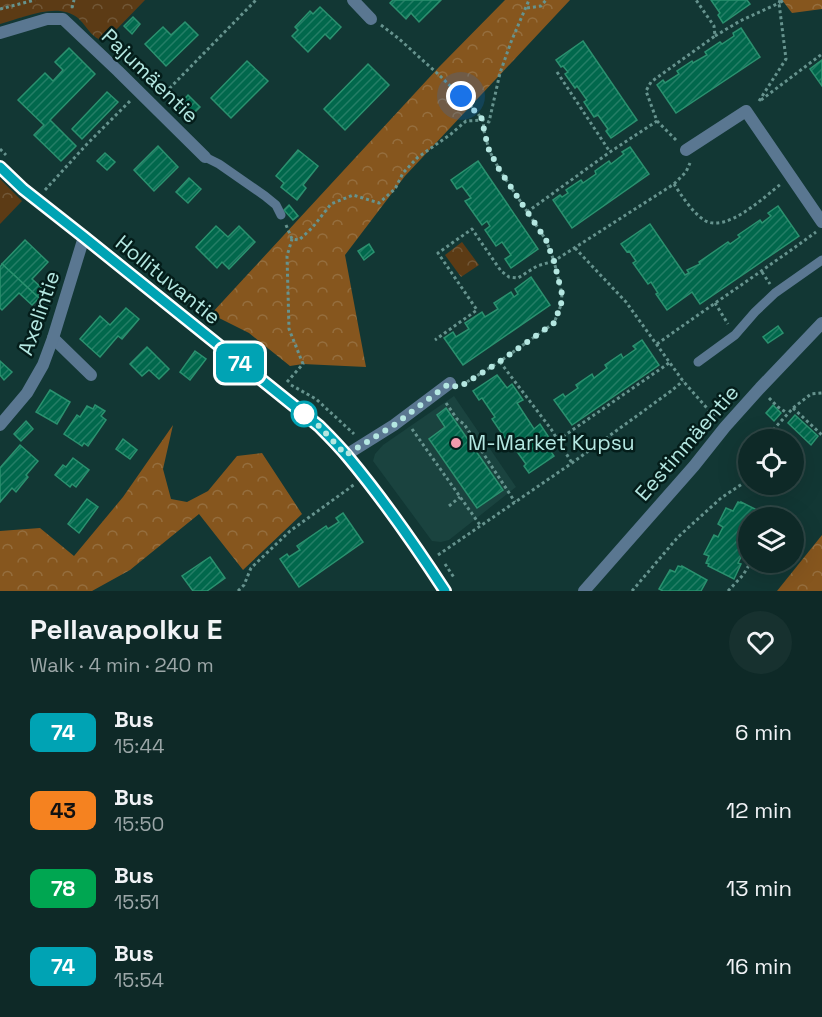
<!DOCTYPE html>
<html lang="en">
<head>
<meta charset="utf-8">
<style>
	body { margin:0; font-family:"Space Grotesk",sans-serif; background:#17312f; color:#f1f3f6; height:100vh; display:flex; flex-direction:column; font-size:22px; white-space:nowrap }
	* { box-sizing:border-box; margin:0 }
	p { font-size:20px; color:#9ba6a7 }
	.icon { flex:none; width:33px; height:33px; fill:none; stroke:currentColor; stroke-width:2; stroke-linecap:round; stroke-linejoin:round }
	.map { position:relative; height:591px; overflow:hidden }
	.drawer { display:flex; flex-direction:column; background:#0e2927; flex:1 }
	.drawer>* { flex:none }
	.badge { padding:0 12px; border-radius:9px; font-size:21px; line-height:39px }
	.controls { position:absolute; left:738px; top:429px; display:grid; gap:12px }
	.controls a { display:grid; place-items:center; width:66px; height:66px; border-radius:50%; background:#0e2927; box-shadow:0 6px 24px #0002,0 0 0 2px #2e4544; font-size:30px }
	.you { position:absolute; width:30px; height:30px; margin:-15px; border:4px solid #fff; border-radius:50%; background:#1a73e8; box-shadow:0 0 0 9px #1a73e833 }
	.map>.badge { position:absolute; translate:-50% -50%; box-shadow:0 0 0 3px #fff }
	.round { display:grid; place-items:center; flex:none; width:63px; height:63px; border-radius:32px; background:#17312f }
	.summary { display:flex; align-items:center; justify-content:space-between; height:102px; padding:0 30px }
	h1 { font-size:28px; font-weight:700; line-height:45px }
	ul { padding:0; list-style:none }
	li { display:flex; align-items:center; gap:18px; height:78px; padding:0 30px }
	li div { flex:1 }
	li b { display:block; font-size:22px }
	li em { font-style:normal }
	li .badge { min-width:66px; font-weight:700; text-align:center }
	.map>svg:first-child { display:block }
	.built { fill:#1a433f }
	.forest { fill:url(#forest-crowns) }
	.park { fill:url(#park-crowns) }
	.building { fill:url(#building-hatch); stroke:#2b916f; stroke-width:1.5 }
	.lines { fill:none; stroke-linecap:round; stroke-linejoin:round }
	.path { stroke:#66938e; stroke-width:3; stroke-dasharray:3 3; stroke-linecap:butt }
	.service { stroke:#5a7791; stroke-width:9 }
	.minor { stroke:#5a7791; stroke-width:12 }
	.line-casing { stroke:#fff; stroke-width:14 }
	.line { stroke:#00a3b4; stroke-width:9 }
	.walk { stroke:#b4e7e1; stroke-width:6; stroke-dasharray:0 10.8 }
	.stop-dot { fill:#fff; stroke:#00a3b4; stroke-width:3 }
	.poi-dot { fill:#f39aac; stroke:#041d1a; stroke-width:2 }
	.labels { text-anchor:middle; stroke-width:5; stroke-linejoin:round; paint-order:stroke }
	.street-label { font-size:21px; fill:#b4e7e1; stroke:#041d1a }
	.poi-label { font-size:21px; fill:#b4e7e1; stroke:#041d1a; text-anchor:start }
</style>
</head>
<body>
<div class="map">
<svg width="822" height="591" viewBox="0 0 822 591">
	<defs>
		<pattern id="forest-crowns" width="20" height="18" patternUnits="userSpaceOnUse" patternTransform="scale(1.5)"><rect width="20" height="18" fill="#86561e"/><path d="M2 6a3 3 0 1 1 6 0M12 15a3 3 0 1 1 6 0" fill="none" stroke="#956e3e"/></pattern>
		<pattern id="park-crowns" width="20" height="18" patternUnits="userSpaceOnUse" patternTransform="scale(1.5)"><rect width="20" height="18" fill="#5c3b15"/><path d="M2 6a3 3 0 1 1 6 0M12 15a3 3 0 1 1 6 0" fill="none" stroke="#715737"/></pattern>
		<pattern id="building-hatch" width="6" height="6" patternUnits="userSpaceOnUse" patternTransform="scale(1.5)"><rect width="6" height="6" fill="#01684c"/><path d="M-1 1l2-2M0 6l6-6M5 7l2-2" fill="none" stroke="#247e66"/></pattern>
	</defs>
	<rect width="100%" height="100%" fill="#123734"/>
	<path class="built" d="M454 396 516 487 449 540 441 542 432 541 373 461 375 454 383 445Z"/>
	<g class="forest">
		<path d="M505 0H570L405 176 345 255 366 367 303 364 290 366 249 333 211 314 439 67Z"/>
		<path d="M782 0H822V9L792 13Z"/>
		<path d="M173 425 163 469 171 499 187 502 208 491 237 456 262 453 302 514 243 570 199 514 130 570 92 591H0V531L40 528 74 556 123 497Z"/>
		<path d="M822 535V591H777Z"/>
	</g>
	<g class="park">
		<path d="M0 0H145L115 31 103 40C92 39 86 25 78 18 58 1 22 18 0 24Z"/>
		<path d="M0 179 22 201 0 224Z"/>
		<path d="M462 242 479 265 461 277 445 255Z"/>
	</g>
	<g class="building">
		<path d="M393 0H441L419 22 411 13 406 19 390 3Z"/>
		<path d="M711 0H747L750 4 723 23 718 15 720 13Z"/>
		<path d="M320 7 341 27 330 39 325 34 308 52 292 36 298 30 295 27 310 11 313 14Z"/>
		<path d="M133 17 140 24 132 34 124 26Z"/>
		<path d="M185 22 198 35 166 66 145 44 163 27 171 35Z"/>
		<path d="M741 28 760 57 676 113 657 85 663 80 665 83 679 74 677 71 692 61 693 63 707 55 705 52 720 42 722 44 734 36 733 33Z"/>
		<path d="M583 41 637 120 611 138 606 131 608 129 598 115 594 117 584 102 587 100 577 86 575 88 565 74 568 72 563 66 561 67 556 60Z"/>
		<path d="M69 48 95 74 50 120 76 146 61 161 34 135 44 125 18 100 45 73 53 81 63 70 55 62Z"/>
		<path d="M822 60V86L810 69Z"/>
		<path d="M247 61 268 81 231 118 211 98Z"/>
		<path d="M368 64 389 85 345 130 324 109Z"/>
		<path d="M107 92 118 102 82 139 72 129Z"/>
		<path d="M188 95 200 107 189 118 178 106Z"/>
		<path d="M158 146 178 167 154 191 134 170Z"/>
		<path d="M630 147 649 174 572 228 553 200 560 195 562 197 568 193 566 190 581 180 583 183 596 174 595 171 609 161 611 164 624 154 622 152Z"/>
		<path d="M298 150 318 166 303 185 306 188 297 200 281 187 284 183 276 176Z"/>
		<path d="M105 153 115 162 107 170 97 161Z"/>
		<path d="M478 161 538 249 511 268 505 259 511 255 502 242 496 246 485 230 490 226 487 221 482 225 465 201 471 198 462 186 457 189 451 180Z"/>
		<path d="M189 178 201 189 188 203 176 192Z"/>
		<path d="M289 205 298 216 293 220 284 210Z"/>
		<path d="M778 206 799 236 700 304 692 292 667 310 656 294 658 293 651 282 648 284 633 263 636 261 629 251 627 252 621 244 650 224 685 275 689 273 687 270 700 264 699 262 728 242 730 244 740 237 738 235 760 220 762 223 771 216 768 213Z"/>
		<path d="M216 226 228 237 239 226 255 242 229 269 222 262 217 268 196 247Z"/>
		<path d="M25 240 48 262 32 279 45 291 39 298 2 264Z"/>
		<path d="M369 244 374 252 364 260 358 251Z"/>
		<path d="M2 264 39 298 32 305 19 293 2 310 0 308V267Z"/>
		<path d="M531 277 550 305 463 365 444 338 453 332 456 337 469 329 465 323 482 312 485 317 498 309 494 303 511 292 514 297 518 294 515 289Z"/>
		<path d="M126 308 139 319 122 339 118 336 100 357 80 339 100 316 110 325Z"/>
		<path d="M778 326 783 333 768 343 763 337Z"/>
		<path d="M642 340 659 365 572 425 554 400 563 394 565 397 578 388 576 385 592 374 594 378 607 368 605 365 621 354 623 358 636 349 633 346Z"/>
		<path d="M147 347 169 369 159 379 149 370 142 376 130 364Z"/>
		<path d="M195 351 206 359 190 380 180 372Z"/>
		<path d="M0 361 12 372 4 380 0 375Z"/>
		<path d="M497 375 507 388 512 384 523 400 517 403 534 429 540 424 550 439 545 443 554 456 529 473 524 466 526 464 513 446 511 447 492 419 495 417 482 398 479 400 473 391Z"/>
		<path d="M50 390 70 402 57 424 36 412Z"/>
		<path d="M95 405 105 411 101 416 106 420 88 446 84 443 82 446 64 434 77 415 80 417 87 406 93 409Z"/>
		<path d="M773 405 781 413 774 421 766 413Z"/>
		<path d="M446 408 503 490 477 508 429 439 445 427 437 415Z"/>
		<path d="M795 415 818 436 811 445 788 423Z"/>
		<path d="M26 421 33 429 21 441 14 434Z"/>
		<path d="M123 439 137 450 130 459 116 449Z"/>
		<path d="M20 445 38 461 26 475 28 477 16 492 12 488 0 502V468Z"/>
		<path d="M73 458 89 470 76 487 72 484 70 487 55 475 63 465 66 467Z"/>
		<path d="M87 499 98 507 79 533 68 524Z"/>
		<path d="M738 502 741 503V502L767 515 766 518H748V543L738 563 741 564 734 579 708 566 709 564 706 563 709 556 704 554 714 535 718 537 723 527 718 524 726 508 733 511Z"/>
		<path d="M343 513 363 542 299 587 280 559 287 554 289 557 300 550 297 546 326 526 328 529 339 522 336 518Z"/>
		<path d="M210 557 225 578 207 591H193L182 576Z"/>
		<path d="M678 566 682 567V566L707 580 701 591H663L659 589 670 570 675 572Z"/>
	</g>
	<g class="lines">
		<g class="path">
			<path d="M72 8 74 0"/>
			<path d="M527 8 541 6 546 0"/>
			<path d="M0 9 35 0"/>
			<path d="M381 25 398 38 437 73 474 109 483 120 489 122 500 73 511 42 529 0"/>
			<path d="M715 36 740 21 779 3 780 0"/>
			<path d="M557 72 610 152"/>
			<path d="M161 97 256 0"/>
			<path d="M761 100 822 54"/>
			<path d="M759 101 786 59 779 3 784 0"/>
			<path d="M676 140 657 121 646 91 651 82 715 36 714 26 696 0"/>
			<path d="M0 149 6 155"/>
			<path d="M674 184C681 195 693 213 704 220 726 234 764 197 781 184"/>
			<path d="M45 190 87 144 131 100"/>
			<path d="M527 212 610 152 657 121"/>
			<path d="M286 225 292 239 299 240 312 228 331 204 353 195 379 203 395 189 403 173 417 158 451 134 466 121 483 120 484 131 489 150 499 169 546 240 554 261 537 266 518 278 509 277 501 271 472 229 438 253 477 310 435 340"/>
			<path d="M575 248 626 302 683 381 715 417"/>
			<path d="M762 272 770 284"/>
			<path d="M715 303 728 324"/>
			<path d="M657 344C710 306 764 270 816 232"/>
			<path d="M500 362 551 429 572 463"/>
			<path d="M287 382 303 364 289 329 287 256 292 239"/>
			<path d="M291 385 316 399 354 434"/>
			<path d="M462 385 499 362 554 323 561 305 562 294 554 261 674 184 686 172 690 163"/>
			<path d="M769 398 778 407 787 413"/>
			<path d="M446 403 457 419 464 424 515 502"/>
			<path d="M793 408 822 435"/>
			<path d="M412 429 480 525"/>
			<path d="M773 430 793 408 811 394 822 393"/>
			<path d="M558 440 669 363"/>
			<path d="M449 506 460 497"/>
			<path d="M776 518 780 511"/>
			<path d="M438 555 572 463 671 391 683 381"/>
			<path d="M445 564 455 579"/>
			<path d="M238 591 244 585 251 568 290 531 355 484"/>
			<path d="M632 591 678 537 721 498 742 484"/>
			<path d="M728 591 743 575 751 562"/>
		</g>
		<g class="service">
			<path d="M205 157 219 164 265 196 276 205 281 215"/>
			<path d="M698 362 735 335 755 312 775 293 822 260"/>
		</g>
		<g class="minor">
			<path d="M353 0 371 19"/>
			<path d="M0 33 47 19H63L118 71 205 157"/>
			<path d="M686 150 746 111 822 222"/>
			<path d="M0 167 23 189 84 237 319 426C367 476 407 534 445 591"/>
			<path d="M53 338 91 375"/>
			<path d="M0 425 27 393 43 365 53 338 84 237"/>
			<path d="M346 455 394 425 450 383"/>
			<path d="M584 591 694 466 725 427 760 388 822 323"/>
		</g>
	</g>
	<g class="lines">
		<defs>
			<path id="line" d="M0 167 23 189 84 237 319 426C329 436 339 446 348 457 383 499 415 545 445 591"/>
		</defs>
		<use href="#line" class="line-casing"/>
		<use href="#line" class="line"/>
		<path class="walk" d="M304 414 303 413 319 426 346 455 394 425 450 383 458 388 499 362 554 323 561 305 562 294 554 261 546 240 499 169 489 150 484 131 483 120 461 96"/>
	</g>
	<circle class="stop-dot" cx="304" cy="414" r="12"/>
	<circle class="poi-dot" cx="456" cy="443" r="6"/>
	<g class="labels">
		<g class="street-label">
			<text transform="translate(150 76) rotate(44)" y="7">Pajumäentie</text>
			<text transform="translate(168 280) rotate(39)" y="7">Hollituvantie</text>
			<text transform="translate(39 313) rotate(-71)" y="7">Axelintie</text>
			<text transform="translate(687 443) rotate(-49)" y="7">Eestinmäentie</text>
		</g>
		<g class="poi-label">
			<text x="468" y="450">M-Market Kupsu</text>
		</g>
	</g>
</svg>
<div class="controls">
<a><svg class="icon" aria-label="locate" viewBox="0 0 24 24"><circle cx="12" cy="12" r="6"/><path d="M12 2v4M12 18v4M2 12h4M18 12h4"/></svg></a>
<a><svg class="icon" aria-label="layers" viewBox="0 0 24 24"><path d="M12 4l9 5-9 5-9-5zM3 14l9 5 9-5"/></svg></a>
</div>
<div class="you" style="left:461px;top:96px"></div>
<b class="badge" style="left:240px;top:363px;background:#00a3b4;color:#fff">74</b>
</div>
<section class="drawer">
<div class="summary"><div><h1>Pellavapolku E</h1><p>Walk · 4 min · 240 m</p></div><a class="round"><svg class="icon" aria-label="heart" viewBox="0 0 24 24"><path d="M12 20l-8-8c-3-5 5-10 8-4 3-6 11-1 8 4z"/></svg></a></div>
<ul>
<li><span class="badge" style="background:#00a3b4;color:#fff">74</span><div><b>Bus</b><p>15:44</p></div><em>6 min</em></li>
<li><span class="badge" style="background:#f58220;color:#111">43</span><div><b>Bus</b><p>15:50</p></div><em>12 min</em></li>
<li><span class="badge" style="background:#00a651;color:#fff">78</span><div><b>Bus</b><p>15:51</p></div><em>13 min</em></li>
<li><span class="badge" style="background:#00a3b4;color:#fff">74</span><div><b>Bus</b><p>15:54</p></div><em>16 min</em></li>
</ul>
</section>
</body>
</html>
